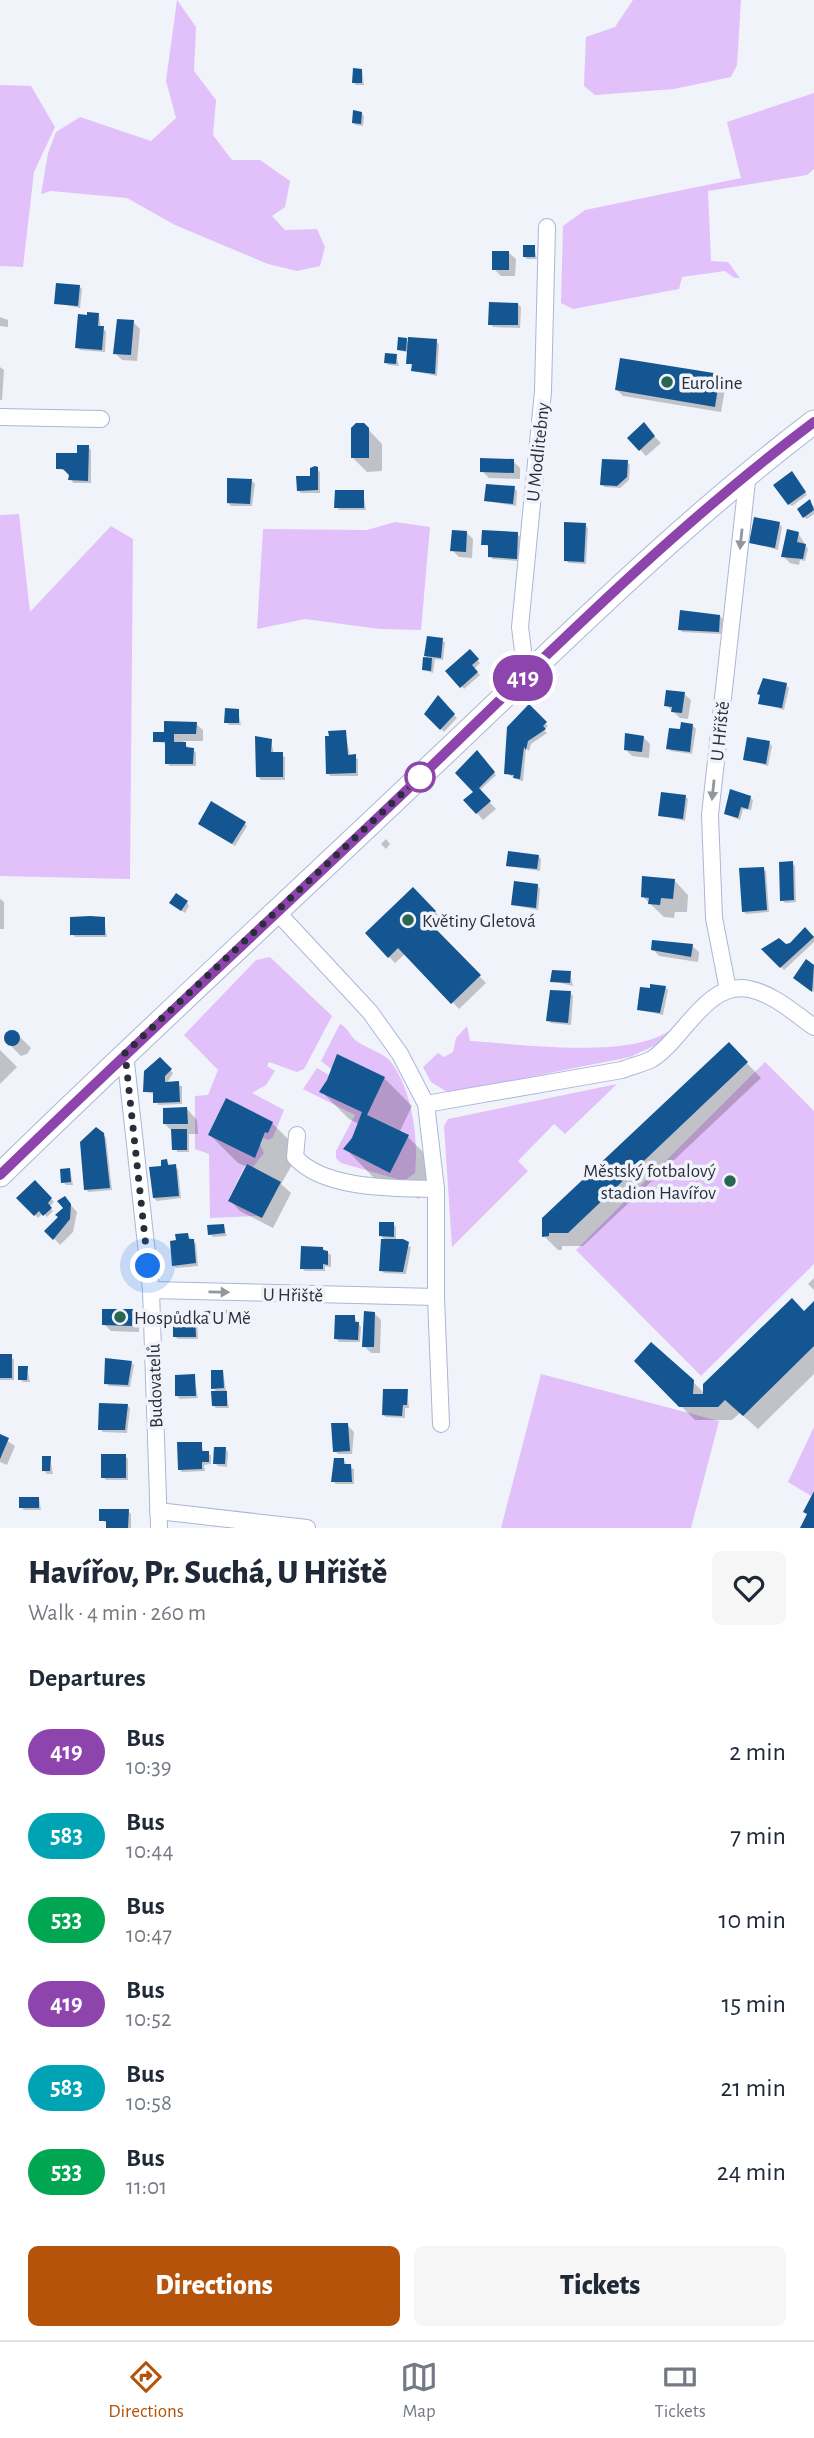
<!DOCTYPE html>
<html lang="en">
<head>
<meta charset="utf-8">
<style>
	body { margin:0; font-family:"Alegreya Sans",sans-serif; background:#f6f6f7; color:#1f2937; height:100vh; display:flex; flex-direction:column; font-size:26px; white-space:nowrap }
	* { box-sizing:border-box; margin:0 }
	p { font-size:23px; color:#747a83 }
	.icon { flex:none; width:38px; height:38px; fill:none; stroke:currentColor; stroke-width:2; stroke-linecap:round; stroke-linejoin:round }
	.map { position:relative; height:1528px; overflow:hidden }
	.panel { display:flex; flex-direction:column; background:#fff; flex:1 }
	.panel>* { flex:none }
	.badge { padding:0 14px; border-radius:23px; font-size:24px; line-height:46px }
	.you { position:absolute; width:35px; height:35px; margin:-18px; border:5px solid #fff; border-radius:50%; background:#1a73e8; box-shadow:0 0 0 10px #1a73e833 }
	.map>.badge { position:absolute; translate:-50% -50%; box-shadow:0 0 0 4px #fff }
	h2 { padding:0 28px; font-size:26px; line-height:63px }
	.round { display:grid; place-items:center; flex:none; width:74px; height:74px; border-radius:10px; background:#f6f6f7 }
	.summary { display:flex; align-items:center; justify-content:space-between; height:119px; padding:0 28px }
	h1 { font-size:33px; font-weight:800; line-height:52px }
	.button { display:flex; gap:14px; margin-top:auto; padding:14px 28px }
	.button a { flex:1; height:80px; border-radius:10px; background:#b45309; color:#fff; font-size:28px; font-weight:800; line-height:80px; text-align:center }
	.button a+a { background:#f6f6f7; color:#1f2937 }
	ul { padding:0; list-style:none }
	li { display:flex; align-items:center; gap:21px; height:84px; padding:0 28px }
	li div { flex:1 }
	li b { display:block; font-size:26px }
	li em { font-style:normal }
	li .badge { min-width:77px; font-weight:700; text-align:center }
	.menu { display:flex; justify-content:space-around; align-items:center; height:98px; border-top:2px solid #e0e1e3; background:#fff; font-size:19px; color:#747a83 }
	.menu a { display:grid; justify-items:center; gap:4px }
	.menu .active { color:#b45309 }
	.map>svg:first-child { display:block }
	.green { fill:#e2c0fa }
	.shadow { fill:#0003 }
	.building { fill:#135691 }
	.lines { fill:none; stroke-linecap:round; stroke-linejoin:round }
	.street-casing { stroke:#abb6d7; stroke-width:18 }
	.secondary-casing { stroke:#abb6d7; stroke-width:25 }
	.street { stroke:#fff; stroke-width:16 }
	.secondary { stroke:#fff; stroke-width:23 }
	.oneway { fill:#94969d }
	.line-casing { stroke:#fff; stroke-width:16 }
	.line { stroke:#8e44ad; stroke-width:10 }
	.walk { stroke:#2a2e3b; stroke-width:7; stroke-dasharray:0 12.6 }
	.poi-dot { fill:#286652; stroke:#f1f3fa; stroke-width:2.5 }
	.stop-dot { fill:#fff; stroke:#8e44ad; stroke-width:3.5 }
	.labels { text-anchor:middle; stroke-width:7; stroke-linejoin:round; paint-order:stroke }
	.poi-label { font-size:19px; fill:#2a2e3b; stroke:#f1f3fa; text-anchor:start }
	.street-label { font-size:19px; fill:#2a2e3b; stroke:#f1f3fa }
</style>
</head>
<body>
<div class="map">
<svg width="814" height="1528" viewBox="0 0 814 1528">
	<rect width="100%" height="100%" fill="#f1f3fa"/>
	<g class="green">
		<path d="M177 0 196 27 194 71 216 100 213 135 232 160H260L290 181 285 207 272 216 285 230 317 229 325 247 320 266 297 271 268 264 175 225 127 198 51 191 41 194 48 153 56 132 80 117 151 141 176 118 166 81Z"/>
		<path d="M633 0H741L737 65 731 77 674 89 595 95 584 86 586 37 615 27Z"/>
		<path d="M0 85 31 86 55 127 34 172 23 267 0 266Z"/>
		<path d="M814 93V169L807 175 708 191 711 261 728 262 740 278H734L725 271 682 277 679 289 573 309 561 303 563 226 585 210 741 178 727 122Z"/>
		<path d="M19 514 30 612 111 526 133 539 130 879 0 876V515Z"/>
		<path d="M395 522 430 527 421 630 380 629 305 619 257 629 263 529 367 530Z"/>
		<path d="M270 957 332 1016 304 1069 297 1072 269 1062 267 1066 275 1071 266 1085 252 1093 284 1110 273 1137 269 1140 262 1138 260 1144 264 1153 253 1167 246 1164 228 1200 258 1216 210 1218 209 1154 195 1149V1096L208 1095 218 1070 184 1035 256 960Z"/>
		<path d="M340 1024C348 1027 350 1037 358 1042 368 1049 384 1053 391 1062 412 1090 419 1139 415 1173L404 1181 341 1163 336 1158V1151L355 1115 303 1089 317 1068 329 1075 332 1070 321 1061Z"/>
		<path d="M467 1026 470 1041C521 1044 631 1060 672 1029L660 1043 630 1057 449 1093 431 1082 423 1067 438 1053 444 1057 453 1052 456 1038Z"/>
		<path d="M765 1062 814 1111V1264L701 1376 576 1250Z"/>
		<path d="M617 1084 565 1134 554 1124 518 1161 528 1171 452 1247 444 1126 448 1119Z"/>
		<path d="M541 1374 719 1421 691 1528H501Z"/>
		<path d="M814 1427V1491L811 1496 788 1482Z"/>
	</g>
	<g class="shadow">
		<path d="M362 70 364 85H356L353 82Z"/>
		<path d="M361 113 364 116 363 126 356 125 353 123Z"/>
		<path d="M534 247 537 259H527L525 257Z"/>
		<path d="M509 253 516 259 515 276H501L494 269Z"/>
		<path d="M79 286 82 289 80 308 56 303Z"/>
		<path d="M518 304 521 307 520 328 493 327 490 324Z"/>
		<path d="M99 315 101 328 106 331 105 352 80 350 77 347Z"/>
		<path d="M0 317 8 320V327L0 326Z"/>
		<path d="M133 322 140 329 137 361 122 360 115 353Z"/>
		<path d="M406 340 410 344 436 341 439 344 437 376 413 371 414 366 408 363 409 353 399 350Z"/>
		<path d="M396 355 399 366 389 365 386 363Z"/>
		<path d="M0 367 4 370 2 400H0Z"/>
		<path d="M719 376 726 383 721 412 623 396 617 390Z"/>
		<path d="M364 425 382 444V471L367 472 353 458Z"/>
		<path d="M643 425 661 443 646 456 629 438Z"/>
		<path d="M88 447 91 450V483H73L68 471 58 469Z"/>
		<path d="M513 461 520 468V479L489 478 482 471Z"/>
		<path d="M627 462 630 465 629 480 620 488 605 487 602 485Z"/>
		<path d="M317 469 320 472V493H301L298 490Z"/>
		<path d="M795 476 807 495 792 506 789 504Z"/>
		<path d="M252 481 255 484 252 506H231L228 503Z"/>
		<path d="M514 488 517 491 516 506 486 501Z"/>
		<path d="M363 491 366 510H339L336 507Z"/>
		<path d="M809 502 814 507V514L807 519 804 517Z"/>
		<path d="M779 524 782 527 778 550 751 543Z"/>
		<path d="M585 525 588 528 586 564 569 563 566 560Z"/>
		<path d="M467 533 473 539 472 558 459 557 452 550Z"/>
		<path d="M798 533 808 549 805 561 800 560 799 565 790 563 783 556Z"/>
		<path d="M517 534 520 537 519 561 492 559 490 547 483 544Z"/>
		<path d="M720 616 723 619 721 634 682 632 679 629Z"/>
		<path d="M428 638 445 642 443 660 435 659 433 673 424 670Z"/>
		<path d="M470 651 480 663 474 669 480 675 464 689 448 671Z"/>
		<path d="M786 685 789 688 784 710 760 703Z"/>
		<path d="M684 694 691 700 688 719 680 718 666 705Z"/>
		<path d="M438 698 457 718 444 732 426 714Z"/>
		<path d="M529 707 548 726 544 730 547 733 531 744 529 751 526 748 523 781 518 780 506 773Z"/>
		<path d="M238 710 241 725H229L226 722Z"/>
		<path d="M196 724 203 730V741H183L189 749 196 752V766H170L167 763V744L155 741Z"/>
		<path d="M693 726 696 729 692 754 671 751 668 748 681 731Z"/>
		<path d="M345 732 350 756 358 759V776H330L328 773Z"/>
		<path d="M643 737 650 744 649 758 632 756 625 749Z"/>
		<path d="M271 741 274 754 285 757V780H261L258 777Z"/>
		<path d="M769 743 772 746 768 766 745 759Z"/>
		<path d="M477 753 496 775 479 791 496 809 483 820 477 813Z"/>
		<path d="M685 796 688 799 685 821 660 815Z"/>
		<path d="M750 797 753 800 751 810 743 809 740 820 725 814Z"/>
		<path d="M244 823 247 826 235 846 203 826Z"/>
		<path d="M386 839 390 844 386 849 381 844Z"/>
		<path d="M538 856 541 859 540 871 508 866Z"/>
		<path d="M792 863 795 866 796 902 785 903 782 900Z"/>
		<path d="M763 869 766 871 769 912 746 914 743 911Z"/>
		<path d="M674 880 688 895 687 912H675L674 918 664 917 642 896Z"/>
		<path d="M538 886 540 889 538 910 513 905Z"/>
		<path d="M413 889 442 919 432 928 486 983 459 1009 406 953 395 963 367 934Z"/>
		<path d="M0 899 4 902V929H0Z"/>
		<path d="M187 903 189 906 185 913 174 906Z"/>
		<path d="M104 918 107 937H75L72 934Z"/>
		<path d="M805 930 814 937V942L784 970 764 950 791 944Z"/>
		<path d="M692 946 699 952 698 962 659 956 653 949Z"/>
		<path d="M807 962 814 967V992L798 980Z"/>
		<path d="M570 973 573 986 552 981Z"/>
		<path d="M665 987 668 990 663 1015 639 1010Z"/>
		<path d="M570 993 573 996 571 1025 551 1023 548 1020Z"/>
		<path d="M13 1030 31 1048 27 1054 21 1056 4 1039Z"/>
		<path d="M0 1050 17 1067 0 1084Z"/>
		<path d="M742 1058 761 1078 583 1246H562V1250H558L544 1236Z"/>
		<path d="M160 1060 173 1073 167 1083 182 1086V1104L158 1105 155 1094 145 1092Z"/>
		<path d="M384 1078 412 1106 399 1133 408 1137 436 1165 419 1199 373 1177 346 1149 359 1124 349 1119 321 1091Z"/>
		<path d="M187 1109 197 1120 198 1134H189V1152H177L173 1132 164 1123Z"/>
		<path d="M272 1123 300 1151 281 1184 291 1193 273 1228 240 1211 230 1200 247 1167 238 1163 210 1135Z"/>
		<path d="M103 1134 106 1138 112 1190 88 1192 86 1189Z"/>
		<path d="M167 1161 170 1166 178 1169 181 1198 157 1201 154 1198Z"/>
		<path d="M70 1169 73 1185H66L63 1182Z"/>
		<path d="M35 1182 54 1202 49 1207 53 1211 47 1217 43 1213 38 1218 19 1198Z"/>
		<path d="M65 1198 77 1212 73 1232 60 1245 47 1231 65 1208Z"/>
		<path d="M393 1224 396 1227V1241L411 1247 406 1274 384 1273 381 1270 386 1241 381 1236Z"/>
		<path d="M223 1225 227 1236 213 1237 210 1234Z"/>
		<path d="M187 1235 196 1244 198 1266 176 1268 173 1265Z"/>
		<path d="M322 1248 331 1255V1267L325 1266V1271H305L302 1268Z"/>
		<path d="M814 1278V1290L808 1284Z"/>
		<path d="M814 1304V1374L758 1429 740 1413 732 1420H695L636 1361 693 1382 704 1393Z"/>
		<path d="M132 1311 143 1326H139V1332L111 1331 104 1324Z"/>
		<path d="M227 1312 231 1323 209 1324 206 1321Z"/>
		<path d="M374 1313 381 1320 380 1353H371L364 1346Z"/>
		<path d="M194 1316 197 1318 198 1339H178L175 1337Z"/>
		<path d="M354 1317 361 1327 360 1342H339L336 1339Z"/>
		<path d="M0 1356 14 1359V1380H0Z"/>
		<path d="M131 1363 134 1365 130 1387 109 1386 106 1383Z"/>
		<path d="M27 1368 30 1382H23L20 1379Z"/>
		<path d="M223 1372 229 1408H216L213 1405 218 1393 213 1388Z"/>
		<path d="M194 1376 198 1398 180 1399 177 1396Z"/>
		<path d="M407 1391 409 1408H405V1418L386 1417 383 1415Z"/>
		<path d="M127 1405 130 1408 127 1433 103 1432 100 1429Z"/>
		<path d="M347 1425 354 1432 352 1454H338L335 1451Z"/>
		<path d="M0 1436 15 1446 7 1465 0 1462Z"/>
		<path d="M201 1443 204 1453 211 1455V1464L204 1465 205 1471 182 1472 179 1469Z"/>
		<path d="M225 1449 228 1452 227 1467 218 1466 215 1463Z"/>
		<path d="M125 1456 128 1459V1480H106L103 1477Z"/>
		<path d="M50 1458 53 1474H47L44 1471Z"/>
		<path d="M344 1459 347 1466 354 1469V1484H336L333 1481Z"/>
		<path d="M39 1498 41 1510H24L21 1507Z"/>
		<path d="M128 1511 131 1514V1528H108V1523L101 1520Z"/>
	</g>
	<g class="building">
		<path d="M353 68 362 69V83H352Z"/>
		<path d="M353 110 362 112 361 124 352 123Z"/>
		<rect x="523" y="245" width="12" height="12"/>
		<rect x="492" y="251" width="17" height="19"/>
		<path d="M56 283 80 285 78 306 54 304Z"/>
		<path d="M489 302 518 303V325H488Z"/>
		<path d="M87 312 99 313 98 326H104L102 350 75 348 78 314 87 315Z"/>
		<path d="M117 319 134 320 131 355 113 354Z"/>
		<path d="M398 337 407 338 406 351 397 350Z"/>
		<path d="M408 337 437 339 435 374 411 371 412 364H406Z"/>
		<path d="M385 353 397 354 396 364 384 363Z"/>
		<path d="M620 358 720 374 715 407 615 390Z"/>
		<path d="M644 422 655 436 639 451 627 438Z"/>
		<path d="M356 423H364L369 428V458H351V428Z"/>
		<path d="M77 445H89L88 481 68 480 69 475 63 469H56V453H77Z"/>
		<path d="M480 458 514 459V473L480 472Z"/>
		<path d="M602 459 628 460 627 477 617 486 600 485Z"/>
		<path d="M315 466 318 467V490L297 491 296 476H310V468Z"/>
		<path d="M792 471 806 492 788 505 773 485Z"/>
		<path d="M227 478 252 479 250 504 227 503Z"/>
		<path d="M486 484 515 486 513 504 484 501Z"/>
		<path d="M335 490H364V508H334Z"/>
		<path d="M810 499 814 510 803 518 797 509Z"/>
		<path d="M754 517 780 522 775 548 749 543Z"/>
		<path d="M564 522 586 523 584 562 564 561Z"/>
		<path d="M787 529 799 532 797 542 806 544 803 559 781 557Z"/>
		<path d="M452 530 467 531 466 552 450 551Z"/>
		<path d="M482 530 518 532 517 559 488 557V545H481Z"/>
		<path d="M680 610 720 615 719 632 678 630Z"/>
		<path d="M427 636 443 638 441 658 424 656Z"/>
		<path d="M470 649 479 659 472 665 478 672 460 688 445 671Z"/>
		<path d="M423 657 432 658 431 671 422 670Z"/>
		<path d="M763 678 787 683 782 708 758 704 760 695 757 694Z"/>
		<path d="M666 690 685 692 682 713 671 712 672 707 664 706Z"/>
		<path d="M438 695 455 714 440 730 424 714Z"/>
		<path d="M529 704 547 722 543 726 546 729 528 741 526 750 524 747 520 779 513 778 514 775 504 774 507 727Z"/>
		<path d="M225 708 239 709V723H224Z"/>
		<path d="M164 721 197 722 196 734H174V742H186V747L194 748 193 764H165V742H153V732H164Z"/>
		<path d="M681 722 693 724 690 752 666 749 669 728 680 729Z"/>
		<path d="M346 730 348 755 356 754V773L326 774 325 736H329L328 731Z"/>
		<path d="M625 733 644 736 642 752 624 750Z"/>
		<path d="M255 736 272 739 271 752H283V777H256Z"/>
		<path d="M747 737 770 741 766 764 743 760Z"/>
		<path d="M477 750 495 772 479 788 491 801 476 814 463 800 473 792 455 773Z"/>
		<path d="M730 789 751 796 748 809 741 807 738 818 724 814Z"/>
		<path d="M661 792 686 795 683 819 658 816Z"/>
		<path d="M211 801 246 822 232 844 198 824Z"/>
		<path d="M508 851 539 855 537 869 506 866Z"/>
		<path d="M793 861 794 900 780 901 779 862Z"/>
		<path d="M764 867 767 910 742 912 739 868Z"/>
		<path d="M642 876 675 879 673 899 661 898 660 905 648 904 649 898 641 897Z"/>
		<path d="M514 881 538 884 536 908 511 905Z"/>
		<path d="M413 887 436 911 427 920 481 975 451 1004 398 948 388 958 365 933Z"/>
		<path d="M176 893 188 901 181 911 169 903Z"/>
		<path d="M90 916 105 917V935H70V917Z"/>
		<path d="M805 927 814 937 780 968 761 949 779 938 786 944 790 943Z"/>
		<path d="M652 940 693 944 691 957 651 950Z"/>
		<path d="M806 959 814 965 812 992 793 978Z"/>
		<path d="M552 970 571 971 570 983 550 982Z"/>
		<path d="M650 984 666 986 660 1013 637 1010 640 987 650 988Z"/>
		<path d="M550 990 571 991 568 1023 546 1021Z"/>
		<circle cx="12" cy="1038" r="8"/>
		<path d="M729 1042 748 1062 568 1233H549V1236L542 1237V1218Z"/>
		<path d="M337 1054 385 1077 367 1115 409 1135 390 1173 343 1149 352 1138 362 1112 319 1092 327 1080Z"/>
		<path d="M160 1057 172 1069 165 1076V1082L179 1081 180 1102 153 1103V1092H143L144 1071Z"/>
		<path d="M226 1098 273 1122 268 1133 265 1132 255 1158 208 1135Z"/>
		<path d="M187 1107 188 1124H163V1108Z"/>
		<path d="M96 1127 104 1133 110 1188 84 1190 80 1142Z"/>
		<path d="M171 1129H187V1150H172Z"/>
		<path d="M167 1159 168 1165 176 1164 179 1196 153 1198 149 1167 161 1166V1160Z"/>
		<path d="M247 1164 281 1182 262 1218 228 1201Z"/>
		<path d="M70 1168 71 1182 61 1183 60 1169Z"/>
		<path d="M35 1180 52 1198 48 1203 52 1208 43 1216 39 1211 34 1216 16 1198Z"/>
		<path d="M65 1196 71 1204 70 1219 53 1240 44 1231 58 1217 55 1215 63 1208 57 1201Z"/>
		<path d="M379 1222H394V1237L379 1236Z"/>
		<path d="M224 1224 225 1233 208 1235 207 1225Z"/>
		<path d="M188 1233 189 1239H194L196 1263 172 1266 170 1241 176 1240 175 1234Z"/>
		<path d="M381 1239H403L409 1242 403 1272 379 1271Z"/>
		<path d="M301 1246 323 1247V1250L328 1251V1265L323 1264V1269H300Z"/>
		<path d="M792 1298 804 1311 814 1301V1346L743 1416 725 1400 718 1407H679L634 1361 651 1342 694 1380 693 1394H703V1384Z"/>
		<path d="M102 1309H133L138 1320H133L132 1326 102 1325Z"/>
		<path d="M228 1310V1321H205L204 1311Z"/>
		<path d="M364 1311 375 1312 374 1347H362Z"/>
		<path d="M173 1314H195L196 1337H173Z"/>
		<path d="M335 1315H355V1322H359L358 1340 334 1339Z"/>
		<rect x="0" y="1354" width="12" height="24"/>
		<path d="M105 1358 132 1361 128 1385 104 1384Z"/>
		<path d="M18 1366H28L27 1380H18Z"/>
		<path d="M211 1370H223L224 1388 211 1389Z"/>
		<path d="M195 1374 196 1396H175V1375Z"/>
		<path d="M383 1389H408L407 1405H403L402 1416 382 1415Z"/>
		<path d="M211 1391H227V1406H212Z"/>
		<path d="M99 1403 128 1404 125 1430H98Z"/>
		<path d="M331 1423H348L350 1451 333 1452Z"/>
		<path d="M0 1434 9 1438 0 1459Z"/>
		<path d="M177 1442H202V1451H209V1462H202V1469L178 1470Z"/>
		<path d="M214 1447H226L225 1464H213Z"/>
		<rect x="101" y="1454" width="25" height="24"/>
		<path d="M42 1456H51L50 1471H42Z"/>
		<path d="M334 1458H344V1464H351L352 1482H331Z"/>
		<path d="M814 1491V1528H800L807 1514 803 1512Z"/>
		<rect x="19" y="1497" width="20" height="11"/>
		<path d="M99 1509H129L128 1528H106V1521H99Z"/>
	</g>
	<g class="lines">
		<defs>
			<g id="street">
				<path d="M0 417 101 419"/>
				<path d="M526 675 520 627 543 391 547 227"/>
				<path d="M277 912 370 1012 400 1054 426 1104 436 1189V1297L441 1424"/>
				<path d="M728 990 714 918 710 815 748 472"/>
				<path d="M125 1053 151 1290 159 1528"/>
				<path d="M426 1104 622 1070C631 1066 643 1064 652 1059 683 1040 707 980 749 989 774 994 794 1013 814 1027"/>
				<path d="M297 1135 295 1157C324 1190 396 1188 436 1189"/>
				<path d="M151 1290 436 1297"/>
				<path d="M158 1511 307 1528"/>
			</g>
			<path id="secondary" d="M0 1175C141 1037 286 904 429 768 554 650 677 526 814 422"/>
		</defs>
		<use href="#street" class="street-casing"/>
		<use href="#secondary" class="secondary-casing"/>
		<use href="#street" class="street"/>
		<use href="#secondary" class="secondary"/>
	</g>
	<defs><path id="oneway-solid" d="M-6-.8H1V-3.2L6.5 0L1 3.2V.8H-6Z" transform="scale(1.75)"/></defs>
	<g class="oneway">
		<use href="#oneway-solid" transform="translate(741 539) rotate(96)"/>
		<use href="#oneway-solid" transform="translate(713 790) rotate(96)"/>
		<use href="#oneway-solid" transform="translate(219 1292) rotate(1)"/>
	</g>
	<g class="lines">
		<defs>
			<path id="line" d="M0 1175C136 1043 276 915 413 784 542 660 671 529 814 422"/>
		</defs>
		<use href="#line" class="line-casing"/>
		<use href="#line" class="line"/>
		<path class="walk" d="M148 1266 125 1053 420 777"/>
	</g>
	<g class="poi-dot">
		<circle cx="667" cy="382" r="7"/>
		<circle cx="408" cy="920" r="7"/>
		<circle cx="730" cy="1181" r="7"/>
		<circle cx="120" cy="1317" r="7"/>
	</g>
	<circle class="stop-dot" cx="420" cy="777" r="14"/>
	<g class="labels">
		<g class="poi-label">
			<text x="681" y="389">Euroline</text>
			<text x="422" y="927">Květiny Gletová</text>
			<text x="716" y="1177" text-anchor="end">Městský fotbalový<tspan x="716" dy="22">stadion Havířov</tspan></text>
			<text x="134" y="1324">Hospůdka U Mě</text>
		</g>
		<g class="street-label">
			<text transform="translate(537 452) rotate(-84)" y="7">U Modlitebny</text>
			<text transform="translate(719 731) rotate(-84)" y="7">U Hřiště</text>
			<text transform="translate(293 1294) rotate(1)" y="7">U Hřiště</text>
			<text transform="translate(154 1386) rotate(-92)" y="7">Budovatelů</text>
		</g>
	</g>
</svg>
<div class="you" style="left:148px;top:1266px"></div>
<b class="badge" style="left:523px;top:678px;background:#8e44ad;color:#fff">419</b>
</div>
<section class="panel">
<div class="summary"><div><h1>Havířov, Pr. Suchá, U Hřiště</h1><p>Walk · 4 min · 260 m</p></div><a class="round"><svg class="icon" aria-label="heart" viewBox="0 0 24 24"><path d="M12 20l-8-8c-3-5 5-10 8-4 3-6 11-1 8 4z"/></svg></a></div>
<h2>Departures</h2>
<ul>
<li><span class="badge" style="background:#8e44ad;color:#fff">419</span><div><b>Bus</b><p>10:39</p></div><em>2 min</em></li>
<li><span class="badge" style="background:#00a3b4;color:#fff">583</span><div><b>Bus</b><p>10:44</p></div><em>7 min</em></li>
<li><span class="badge" style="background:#00a651;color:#fff">533</span><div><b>Bus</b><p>10:47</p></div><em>10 min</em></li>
<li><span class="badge" style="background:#8e44ad;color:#fff">419</span><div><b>Bus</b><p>10:52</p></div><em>15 min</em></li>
<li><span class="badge" style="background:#00a3b4;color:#fff">583</span><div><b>Bus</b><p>10:58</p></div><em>21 min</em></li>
<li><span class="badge" style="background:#00a651;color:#fff">533</span><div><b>Bus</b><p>11:01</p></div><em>24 min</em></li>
</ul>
<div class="button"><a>Directions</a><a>Tickets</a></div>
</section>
<nav class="menu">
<a class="active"><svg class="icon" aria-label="directions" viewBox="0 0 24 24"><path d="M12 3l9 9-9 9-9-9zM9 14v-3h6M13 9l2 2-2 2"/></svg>Directions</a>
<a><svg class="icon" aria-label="map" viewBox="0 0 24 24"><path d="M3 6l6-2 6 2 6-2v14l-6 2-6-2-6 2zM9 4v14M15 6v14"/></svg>Map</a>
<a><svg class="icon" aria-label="tickets" viewBox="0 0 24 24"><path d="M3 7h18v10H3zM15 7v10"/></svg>Tickets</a>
</nav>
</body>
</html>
